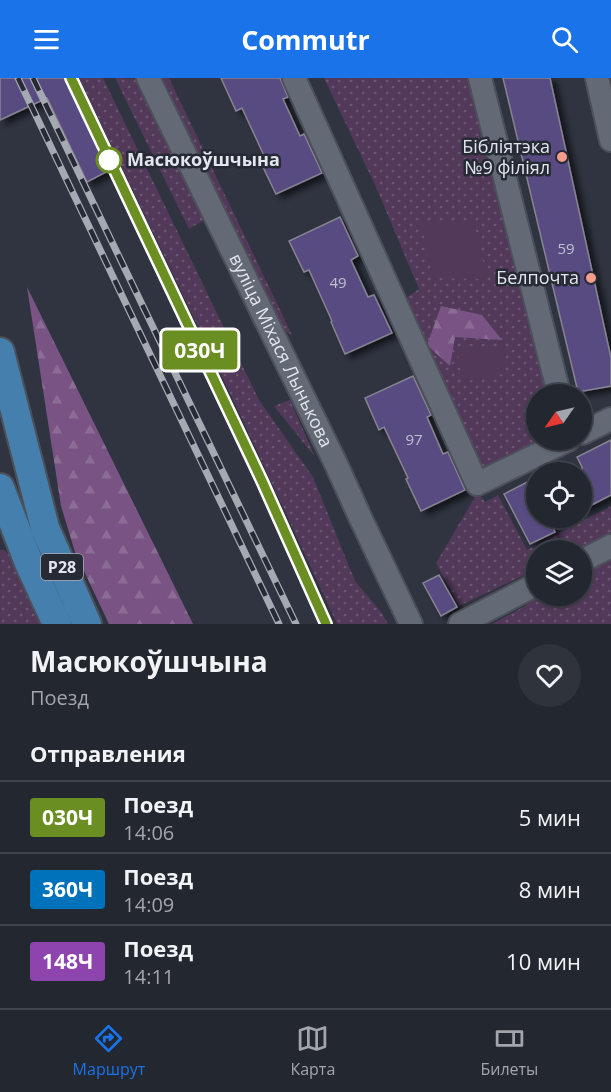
<!DOCTYPE html>
<html lang="ru">
<head>
<meta charset="utf-8">
<style>
	body { margin:0; font-family:"Open Sans",sans-serif; background:#2f333c; color:#f1f3f6; height:100vh; display:flex; flex-direction:column; font-size:22px; white-space:nowrap }
	* { box-sizing:border-box; margin:0 }
	p { font-size:20px; color:#a3a5ab }
	.icon { flex:none; width:33px; height:33px; fill:none; stroke:currentColor; stroke-width:2; stroke-linecap:round; stroke-linejoin:round }
	.map { position:relative; height:546px; overflow:hidden }
	.side { display:flex; flex-direction:column; background:#232730; flex:1 }
	.side>* { flex:none }
	.badge { padding:0 12px; border-radius:4px; font-size:21px; line-height:39px }
	.needle { width:39px; rotate:236deg }
	.fabs { position:absolute; left:526px; top:306px; display:grid; gap:12px }
	.fabs a { display:grid; place-items:center; width:66px; height:66px; border-radius:50%; background:#232730; box-shadow:0 2px 4px #0004,0 0 0 2px #40444c; font-size:30px }
	.map>.badge { position:absolute; translate:-50% -50%; box-shadow:0 0 0 3px #fff }
	h2 { padding:0 30px; font-size:22px; line-height:54px }
	.round { display:grid; place-items:center; flex:none; width:63px; height:63px; border-radius:32px; background:#2f333c }
	.headline { display:flex; align-items:center; justify-content:space-between; height:102px; padding:0 30px }
	h1 { font-size:28px; font-weight:700; line-height:45px }
	ul { padding:0; list-style:none }
	li { display:flex; align-items:center; gap:18px; height:72px; padding:0 30px; border-top:2px solid #40444c }
	li div { flex:1 }
	li b { display:block; font-size:22px }
	li em { font-style:normal }
	li .badge { min-width:66px; font-weight:700; text-align:center }
	header { display:flex; justify-content:space-between; align-items:center; height:78px; padding:0 30px; background:#1a73e8; color:#fff; font-size:27px; font-weight:700 }
	.tab-bar { display:flex; justify-content:space-around; align-items:center; height:84px; border-top:2px solid #40444c; background:#232730; font-size:16px; color:#a3a5ab }
	.tab-bar a { display:grid; justify-items:center; gap:3px }
	.tab-bar .current { color:#1a73e8 }
	.map>svg:first-child { display:block }
	.grass { fill:url(#grass-dots) }
	.forest { fill:url(#forest-firs) }
	.park { fill:#523959 }
	.building { fill:#584b81; stroke:#868492; stroke-width:1.5; filter:url(#shadow) }
	.lines { fill:none; stroke-linecap:round; stroke-linejoin:round }
	.minor-casing { stroke:#4c505a; stroke-width:26 }
	.major-casing { stroke:#4c505a; stroke-width:32 }
	.minor { stroke:#646976; stroke-width:22 }
	.major { stroke:#447fae; stroke-width:28 }
	.rail-casing { stroke:#a5a9b2; stroke-width:7 }
	.rail { stroke:#262a35; stroke-width:4.5; stroke-dasharray:14; stroke-linecap:butt }
	.line-casing { stroke:#fff; stroke-width:14 }
	.line { stroke:#6b8e23; stroke-width:9 }
	.poi-dot { fill:#f49d8c; stroke:#262a35; stroke-width:2 }
	.stop-dot { fill:#fff; stroke:#6b8e23; stroke-width:3 }
	.labels { text-anchor:middle; stroke-width:5; stroke-linejoin:round; paint-order:stroke }
	.number-label { font-size:15px; fill:#c0bfd2 }
	.shield { fill:#262a35; stroke:#aaaeb6; stroke-width:1.5 }
	.shield-label { font-size:16px; font-weight:bold; fill:#e3e6ed }
	.poi-label { font-size:18px; fill:#e3e6ed; stroke:#262a35; text-anchor:end }
	.stop-label { font-size:18px; font-weight:bold; fill:#e3e6ed; stroke:#262a35; text-anchor:start }
	.street-label { font-size:18px; fill:#e3e6ed; stroke:#262a35 }
</style>
</head>
<body>
<header><svg class="icon" aria-label="menu" viewBox="0 0 24 24"><path d="M4 6h16M4 12h16M4 18h16"/></svg>Commutr<svg class="icon" aria-label="search" viewBox="0 0 24 24"><circle cx="10" cy="10" r="6"/><path d="M15 15l6 6"/></svg></header>
<div class="map">
<svg width="611" height="546" viewBox="0 0 611 546">
	<defs>
		<pattern id="grass-dots" width="8" height="8" patternUnits="userSpaceOnUse" patternTransform="scale(1.5)"><rect width="8" height="8" fill="#523959"/><path d="M2 2h.1M6 6h.1" fill="none" stroke="#6b5671" stroke-width="1.8" stroke-linecap="round"/></pattern>
		<pattern id="forest-firs" width="22" height="20" patternUnits="userSpaceOnUse" patternTransform="scale(1.5)"><rect width="22" height="20" fill="#785383"/><path d="M5 1l3.5 6h-7zM16 11l3.5 6h-7z" fill="#8b6c95"/></pattern>
		<filter id="shadow"><feDropShadow dx="6" dy="4" stdDeviation="3" flood-color="#0009"/></filter>
	</defs>
	<rect width="100%" height="100%" fill="#2f3440"/>
	<g class="grass">
		<path d="M79 0H103L259 322 313 399 355 503 382 535 388 546H337L236 328Z"/>
		<path d="M115 0 137 1 206 141 189 151Z"/>
		<path d="M161 0H169L292 257 284 253 272 233Z"/>
		<path d="M324 0H472L550 316H537V362H549L477 397 403 222 419 211 375 107Z"/>
		<path d="M290 322 315 379 274 328Z"/>
		<path d="M478 414 485 424 498 417 527 472 611 428V455L575 472H537V491L459 528 436 485Z"/>
		<path d="M0 472H4L13 480 42 546H0Z"/>
		<path d="M611 479V546H492L525 528 535 517 582 518V493Z"/>
	</g>
	<g class="forest">
		<path d="M27 209 193 546H109L75 474 61 428Z"/>
		<path d="M441 228 482 237 502 262 455 259 450 288 427 267Z"/>
	</g>
	<g class="park">
		<path d="M461 143 474 144 487 201 433 200 421 145Z"/>
		<path d="M491 269H503V296L463 304 457 271Z"/>
	</g>
	<g class="building">
		<path d="M0 0H66L110 92 87 104 47 20 0 42Z"/>
		<path d="M221 0H280L288 19 283 21 300 58 304 56 322 95 276 116 261 85 266 82 242 30 236 33Z"/>
		<path d="M503 0H550L611 280V308L578 314Z"/>
		<path d="M340 139 358 178 351 182 368 219 374 217 392 255 345 276 331 244 332 243 309 192 304 194 289 163Z"/>
		<path d="M413 298 431 337 427 339 443 376 448 374 465 412 421 433 406 401 408 400 384 349 379 352 365 320Z"/>
		<path d="M611 362V417L582 432V389L577 379Z"/>
		<path d="M537 399V440H548L555 454 530 466 504 416Z"/>
		<path d="M439 497 457 529 441 538 423 505Z"/>
	</g>
	<g class="lines">
		<defs>
			<g id="minor">
				<path id="s1" d="M148 0 336 386 360 439 411 546"/>
				<path d="M294 0 477 406 568 362"/>
				<path d="M480 0 559 316"/>
				<path d="M597 0 611 62"/>
				<path d="M582 355 611 341"/>
				<path d="M582 483 611 468"/>
				<path d="M460 546 537 506"/>
			</g>
			<g id="major">
				<path d="M0 274 45 450 87 546"/>
				<path d="M0 410 29 485 57 546"/>
			</g>
		</defs>
		<use href="#minor" class="minor-casing"/>
		<use href="#major" class="major-casing"/>
		<use href="#minor" class="minor"/>
		<use href="#major" class="major"/>
		<defs>
			<g id="rail">
				<path d="M18 0 279 546"/>
				<path d="M33 0 296 546"/>
				<path d="M71 0 262 403 326 546"/>
			</g>
		</defs>
		<use href="#rail" class="rail-casing"/>
		<use href="#rail" class="rail"/>
	</g>
	<g class="lines">
		<defs>
			<path id="line" d="M71 0 262 403 326 546"/>
		</defs>
		<use href="#line" class="line-casing"/>
		<use href="#line" class="line"/>
	</g>
	<g class="poi-dot">
		<circle cx="562" cy="79" r="6"/>
		<circle cx="591" cy="200" r="6"/>
	</g>
	<circle class="stop-dot" cx="109" cy="82" r="12"/>
	<g class="labels">
		<g class="number-label">
			<text x="566" y="176">59</text>
			<text x="338" y="210">49</text>
			<text x="414" y="367">97</text>
		</g>
		<rect class="shield" x="41" y="476" width="42" height="26" rx="4.5"/>
		<g class="shield-label">
			<text x="62" y="495">Р28</text>
		</g>
		<g class="poi-label">
			<text x="550" y="75">Бібліятэка<tspan x="550" dy="21">№9 філіял</tspan></text>
			<text x="579" y="206">Белпочта</text>
		</g>
		<g class="stop-label">
			<text x="127" y="88">Масюкоўшчына</text>
		</g>
		<g class="street-label">
			<text dy="6" stroke="none"><textPath href="#s1" startOffset="303">вуліца Міхася Лынькова</textPath></text>
		</g>
	</g>
</svg>
<div class="fabs">
<a><svg class="needle" viewBox="-14 -14 28 28"><path d="M0-13l5 13h-10z" fill="#e53935"/><path d="M0 13l5-13h-10z" fill="#a3a5ab"/></svg></a>
<a><svg class="icon" aria-label="locate" viewBox="0 0 24 24"><circle cx="12" cy="12" r="6"/><path d="M12 2v4M12 18v4M2 12h4M18 12h4"/></svg></a>
<a><svg class="icon" aria-label="layers" viewBox="0 0 24 24"><path d="M12 4l9 5-9 5-9-5zM3 14l9 5 9-5"/></svg></a>
</div>
<b class="badge" style="left:200px;top:272px;background:#6b8e23;color:#fff">030Ч</b>
</div>
<section class="side">
<div class="headline"><div><h1>Масюкоўшчына</h1><p>Поезд</p></div><a class="round"><svg class="icon" aria-label="heart" viewBox="0 0 24 24"><path d="M12 20l-8-8c-3-5 5-10 8-4 3-6 11-1 8 4z"/></svg></a></div>
<h2>Отправления</h2>
<ul>
<li><span class="badge" style="background:#6b8e23;color:#fff">030Ч</span><div><b>Поезд</b><p>14:06</p></div><em>5 мин</em></li>
<li><span class="badge" style="background:#0072bc;color:#fff">360Ч</span><div><b>Поезд</b><p>14:09</p></div><em>8 мин</em></li>
<li><span class="badge" style="background:#8e44ad;color:#fff">148Ч</span><div><b>Поезд</b><p>14:11</p></div><em>10 мин</em></li>
</ul>
</section>
<nav class="tab-bar">
<a class="current"><svg class="icon" aria-label="directions" viewBox="0 0 24 24"><path d="M12 3l9 9-9 9-9-9zM9 14v-3h6M13 9l2 2-2 2"/></svg>Маршрут</a>
<a><svg class="icon" aria-label="map" viewBox="0 0 24 24"><path d="M3 6l6-2 6 2 6-2v14l-6 2-6-2-6 2zM9 4v14M15 6v14"/></svg>Карта</a>
<a><svg class="icon" aria-label="tickets" viewBox="0 0 24 24"><path d="M3 7h18v10H3zM15 7v10"/></svg>Билеты</a>
</nav>
</body>
</html>
